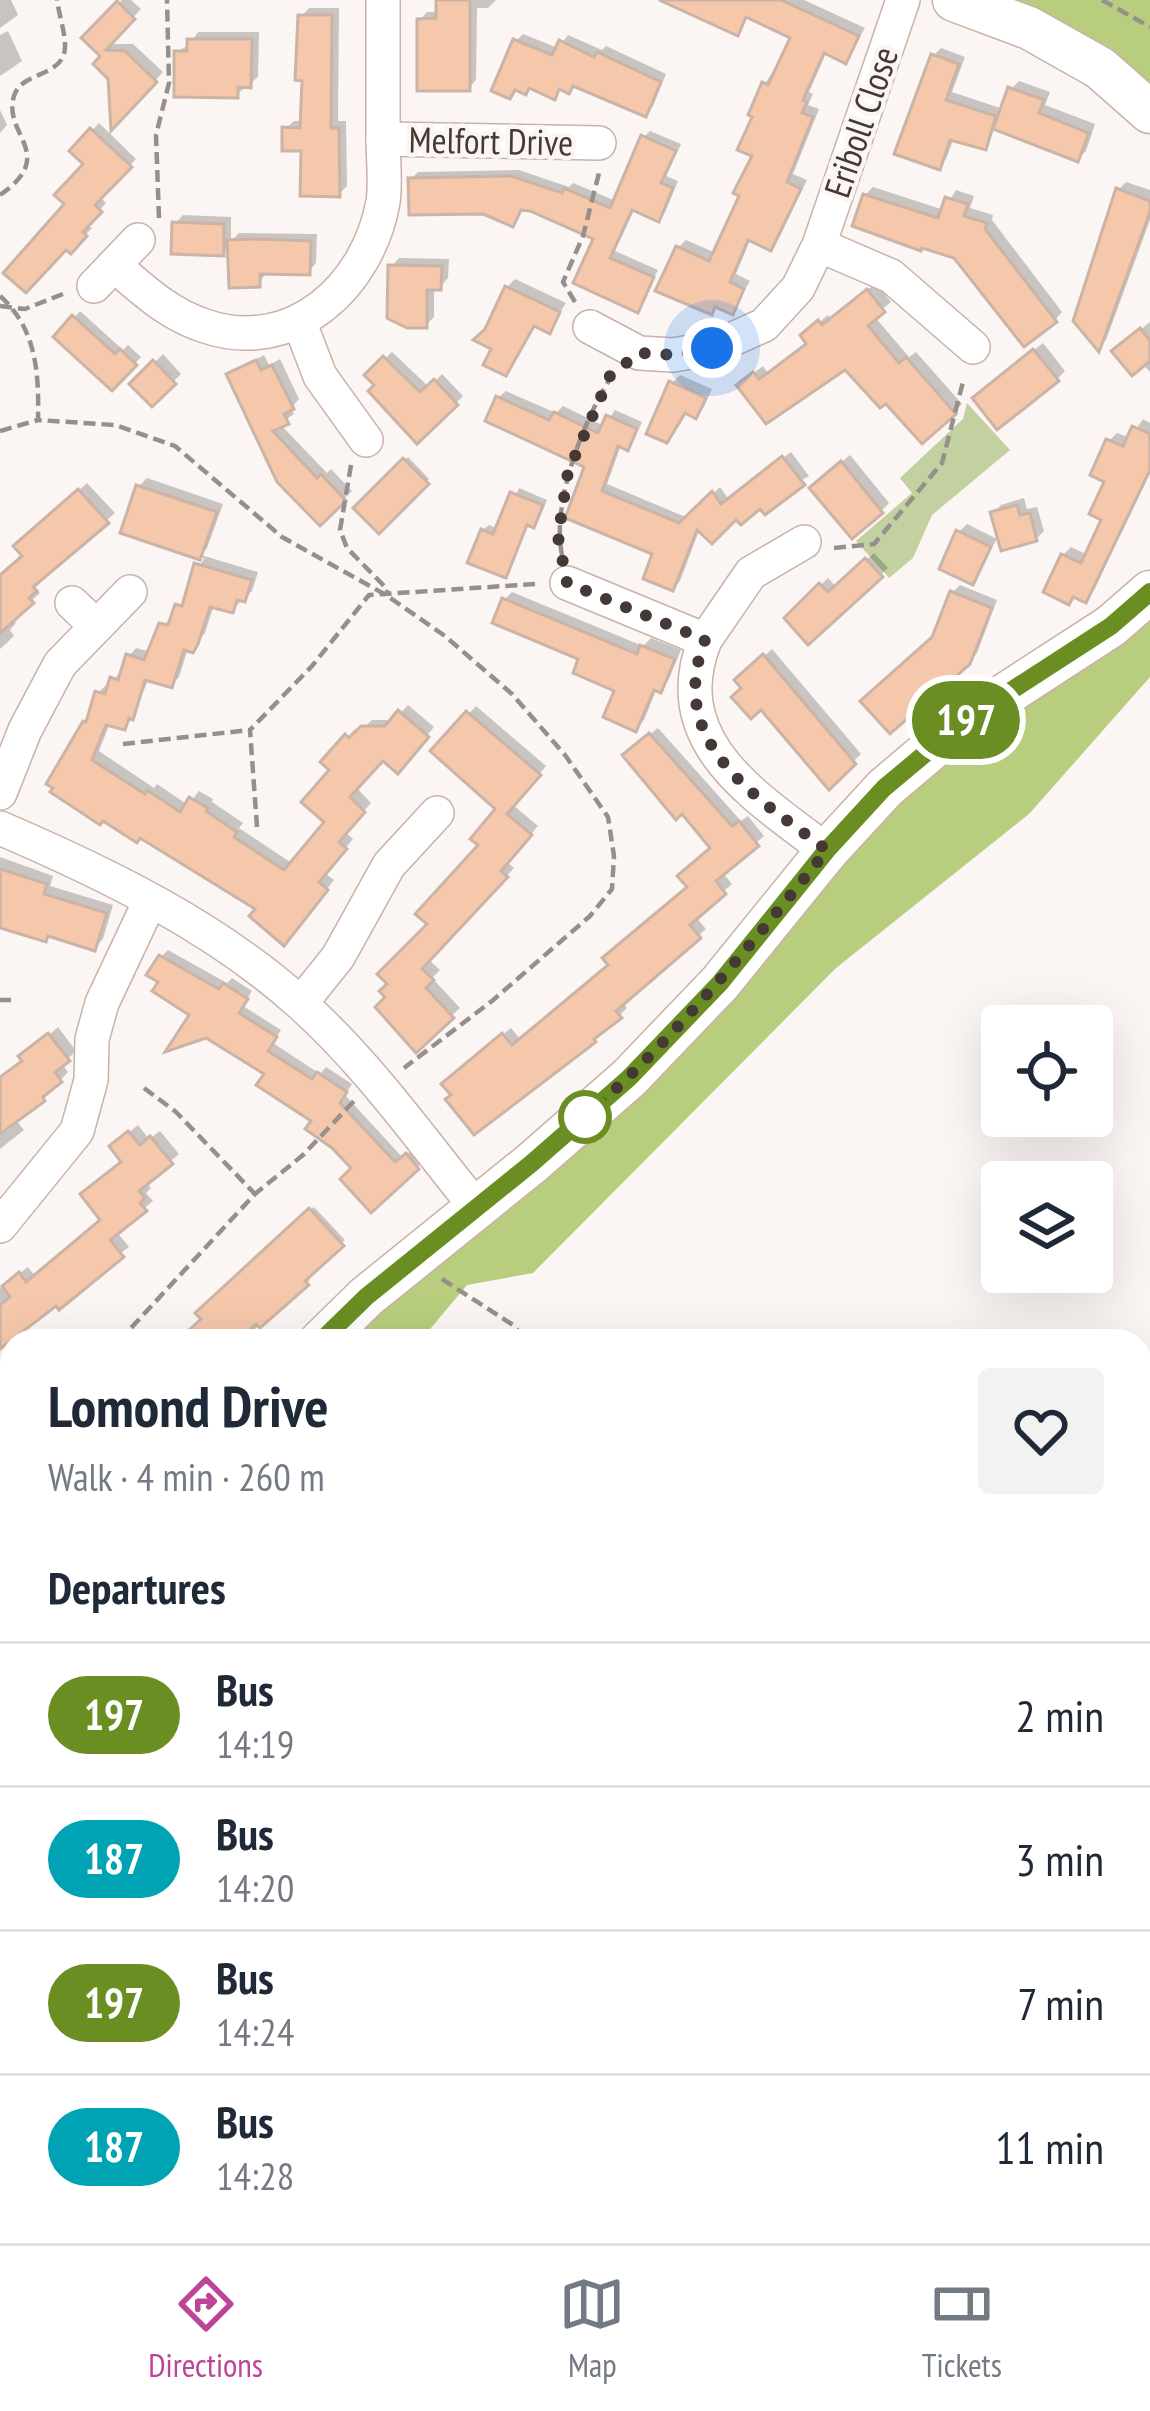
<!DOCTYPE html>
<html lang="en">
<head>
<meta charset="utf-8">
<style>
	body { margin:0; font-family:"PT Sans Narrow",sans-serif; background:#f2f2f3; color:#1f2937; height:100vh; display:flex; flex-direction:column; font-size:45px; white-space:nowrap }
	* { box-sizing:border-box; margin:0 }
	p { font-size:39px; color:#747a83 }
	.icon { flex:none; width:66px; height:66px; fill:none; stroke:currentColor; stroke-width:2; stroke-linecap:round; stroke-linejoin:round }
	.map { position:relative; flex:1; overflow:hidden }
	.panel { position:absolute; left:0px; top:1329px; width:1152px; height:915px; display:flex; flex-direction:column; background:#fff; border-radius:36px 36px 0 0; box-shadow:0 12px 48px #0002 }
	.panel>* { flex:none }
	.badge { padding:0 24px; border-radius:39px; font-size:42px; line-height:78px }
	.tools { position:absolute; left:981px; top:1005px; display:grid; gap:24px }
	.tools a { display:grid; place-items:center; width:132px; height:132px; border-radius:12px; background:#fff; box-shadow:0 12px 48px #0002; font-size:60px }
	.you { position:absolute; width:60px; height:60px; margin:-30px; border:9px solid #fff; border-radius:50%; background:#1a73e8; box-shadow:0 0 0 18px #1a73e833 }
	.map>.badge { position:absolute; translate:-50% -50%; box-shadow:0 0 0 6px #fff }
	h2 { padding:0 48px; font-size:45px; line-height:108px }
	.round { display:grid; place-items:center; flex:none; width:126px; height:126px; border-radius:12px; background:#f2f2f3 }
	.head { display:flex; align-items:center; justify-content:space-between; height:204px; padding:0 48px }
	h1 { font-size:57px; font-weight:700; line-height:90px }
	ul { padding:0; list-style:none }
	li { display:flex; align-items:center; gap:36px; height:144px; padding:0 48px; border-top:3px solid #e0e1e3 }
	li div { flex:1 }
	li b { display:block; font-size:45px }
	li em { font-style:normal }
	li .badge { min-width:132px; font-weight:700; text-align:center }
	.menu { display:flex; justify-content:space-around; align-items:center; height:168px; border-top:3px solid #e0e1e3; background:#fff; font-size:33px; color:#747a83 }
	.menu a { display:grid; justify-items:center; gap:6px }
	.menu .selected { color:#bd4497 }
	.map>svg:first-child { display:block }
	.built { fill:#fee8e0 }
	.green { fill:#c2d19f }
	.forest { fill:#b8cd7d }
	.shadow { fill:#0003 }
	.building { fill:#f5c7ab; stroke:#cbb4a6; stroke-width:3 }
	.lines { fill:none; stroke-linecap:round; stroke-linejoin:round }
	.minor-casing { stroke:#cbb1a8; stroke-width:36 }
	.tertiary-casing { stroke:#cbb1a8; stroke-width:45 }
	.path { stroke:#978f8c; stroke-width:4.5; stroke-dasharray:12 6; stroke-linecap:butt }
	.minor { stroke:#fff; stroke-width:33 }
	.tertiary { stroke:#fff; stroke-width:42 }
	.line-casing { stroke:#fff; stroke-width:27 }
	.line { stroke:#6b8e23; stroke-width:18 }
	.walk { stroke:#443935; stroke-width:12; stroke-dasharray:0 21.6 }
	.stop-dot { fill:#fff; stroke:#6b8e23; stroke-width:6 }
	.labels { text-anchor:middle; stroke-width:9; stroke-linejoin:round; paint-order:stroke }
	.street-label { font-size:36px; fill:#443935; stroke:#fbf5f3 }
</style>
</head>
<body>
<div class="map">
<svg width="1150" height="2243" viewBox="0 0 1150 2243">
	<rect width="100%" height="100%" fill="#fbf5f3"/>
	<path class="built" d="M0 1504 12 1518V1728L0 1739Z"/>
	<path class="green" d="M967 403 1010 450 932 515 913 558 889 578 856 541 912 493 900 478 963 419Z"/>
	<g class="forest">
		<path d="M1012 0H1150V85C1109 47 1065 21 1012 0Z"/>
		<path d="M1150 614V677L1029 814 836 968 533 1273 467 1285 420 1341H344L924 778 995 720Z"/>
		<path d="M12 1770V1831L0 1844V1782Z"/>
	</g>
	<g class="shadow">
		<path d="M0 0H11L18 15 0 28Z"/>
		<path d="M122 0H131L141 9 108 44H133L163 72 113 125 111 77 104 56 86 38Z"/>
		<path d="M439 0H496L488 8H477L476 80 469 88 420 20 427 12H439Z"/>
		<path d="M678 0H804L865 28 845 61 827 51 809 92 813 94 808 105 819 109 793 174 807 180 778 239 771 247 751 238 736 274 750 281 732 311 717 305 711 311 678 248 686 240 716 253 743 195 756 155 765 84 794 37 749 15 737 32Z"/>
		<path d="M309 8H339L338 121H346L347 186 339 194 285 129 294 121H303L301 17Z"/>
		<path d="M8 31 22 61 0 76V35Z"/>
		<path d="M198 32H259L258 77 236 95 177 52 190 44Z"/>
		<path d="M523 34 558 48 568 35 602 50 606 46 666 74 653 106 645 113 575 84 563 87 554 96 531 86 517 88 510 96 516 41Z"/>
		<path d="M941 48 965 57 952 92 1003 109 1011 89 1019 81 1050 92 1045 105 1095 124 1086 151 1077 159 996 127 985 147 954 138 946 159 939 166 933 56Z"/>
		<path d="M0 110 7 125 0 133Z"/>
		<path d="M99 123 136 159 100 197 106 203 87 224 92 228 71 250 68 204 87 164 73 151Z"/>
		<path d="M650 131 681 144 666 176 678 181 665 212 658 218 635 208 615 251 658 270 637 309 597 237 523 207 512 223 411 179 418 172 519 170 569 187 573 183 616 201 644 137Z"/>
		<path d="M1126 182 1150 190V220L1106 340 1099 347 1118 190Z"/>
		<path d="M873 187 944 210 956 190 974 196 970 208 993 215 992 220 1062 312 1055 320 865 195Z"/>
		<path d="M183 215 231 217V241L239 233 317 234 316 263 308 272 267 271 259 284 231 244 222 253 175 224Z"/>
		<path d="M399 258 449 259 448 278 440 287H434V317L426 325 391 267Z"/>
		<path d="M515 279 566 303 549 330 536 324 506 372 487 330 507 287Z"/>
		<path d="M876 283 891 302 874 316 909 357 916 352 962 404 954 412 886 399 846 366 766 420 747 378 763 366 768 373 810 343 812 328 828 315 831 319Z"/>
		<path d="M80 311 123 350 128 345 141 357 112 387 57 337Z"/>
		<path d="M1150 322V372L1123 344Z"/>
		<path d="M1043 343 1065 371 1057 379 983 390Z"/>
		<path d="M392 352 429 387 442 374 463 396 417 440 368 375Z"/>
		<path d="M163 354 181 374 152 403 133 384Z"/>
		<path d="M264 355 269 365 280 359 299 399 291 408 294 414 280 424 327 473 331 469 352 491 320 522 230 374Z"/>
		<path d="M680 375 712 389 704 407 696 415 687 411 667 440 672 383Z"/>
		<path d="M506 391 556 413 563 406 604 426 615 410 642 422 634 440 627 447 621 445 607 484 688 518 720 487 729 500 791 452 809 476 736 516 700 528 680 581 673 588 656 552 569 516 588 465 499 397Z"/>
		<path d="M1143 419 1150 423V473L1093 592 1085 600 1063 555 1071 547 1088 555 1105 518 1109 441 1117 433 1130 438Z"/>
		<path d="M850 455 889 503 881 511 821 480Z"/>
		<path d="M408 457 429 479 379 529 358 508Z"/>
		<path d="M147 478 223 504 207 548 201 555 258 572 252 591 232 610 214 605 205 633 192 649 188 648 179 677 171 685 149 678 132 719 124 727 110 723 99 751 154 788 157 784 188 805 199 791 213 799 212 802 243 823 239 828 293 864 328 822 333 770 324 762 355 729 359 732 372 720H394L408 705 434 727 405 762 383 758 356 787 371 803 345 832 353 839 325 873 334 880 291 934 259 908 141 835 103 817 99 821 85 722 98 693 106 685 111 686 129 656 136 648 151 652 162 625 174 618 204 558 123 531 139 486Z"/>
		<path d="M87 483 115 513 39 578 42 581 35 588 40 593 12 618 16 623 10 630 14 636 0 649V578L26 555 17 546Z"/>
		<path d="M519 488 547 500 539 519 534 525 529 523 505 575 483 530 489 525 499 529Z"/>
		<path d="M1024 498 1027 509 1037 507 1044 531 1036 539 993 513 1001 505Z"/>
		<path d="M967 524 997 539 972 581 959 532Z"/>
		<path d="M874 553 888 568 808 640 788 618 828 578 836 587Z"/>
		<path d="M960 585 997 600 977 653 968 662 935 638 952 593Z"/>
		<path d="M512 592 643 646 651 638 681 650 668 681 657 688 644 720 636 728 618 690 504 600Z"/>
		<path d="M772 649 861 754 829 785 738 680Z"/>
		<path d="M476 706 546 766 513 805 538 826 507 862 514 868 428 959 440 970 432 978 460 1008 416 1049 379 1007 482 845 499 808 435 751Z"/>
		<path d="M658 728 741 821 748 816 764 836 722 872 732 884 695 916 706 929 622 1002 627 1008 594 1040 455 1094 452 1077 511 1028 521 1040 612 964 690 887 713 847 633 748Z"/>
		<path d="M0 857 53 876 50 886 113 905 103 939 95 947 0 924Z"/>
		<path d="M168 950 227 983 232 978 252 991 243 1006 281 1030 273 1043 320 1074 326 1067 352 1084 345 1095 403 1158 414 1148 424 1161 372 1208 355 1168 315 1120 268 1073 193 1014 162 982 161 957Z"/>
		<path d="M58 1027 76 1051 62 1064 68 1072 43 1099 15 1119 24 1130 0 1149V1078Z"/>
		<path d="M138 1125 149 1139 160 1131 179 1154 146 1182 151 1188 146 1193 153 1201 116 1231 129 1247 0 1340V1288L28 1267 35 1276 104 1219 124 1161 121 1139Z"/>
		<path d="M314 1207 345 1240 306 1276 310 1280 242 1341H181L205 1319 199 1313Z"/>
	</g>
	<g class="building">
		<path d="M436 0H470V91H417V19L436 18Z"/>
		<path d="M659 0H781L859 36 846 64 824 53 803 100 807 102 802 113 813 117 787 182 801 189 771 251 748 240 730 282 744 289 733 315 715 307 712 315 655 291 676 246 709 261 739 196 733 193 752 156 737 150 752 117 748 115 762 82 768 85 790 38 746 17 738 36Z"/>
		<path d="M117 1 135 19 106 50 125 51 157 82 111 131 108 79 93 64 100 56 81 38Z"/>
		<path d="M298 15H332L331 128H339L340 197 300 196 301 151H282V127L300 128 302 81 295 80Z"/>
		<path d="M187 39H252L251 88 238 87V98L174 97V51H187Z"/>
		<path d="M513 39 552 55 559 40 594 57 597 52 661 82 646 117 573 86 569 94 559 89 555 100 529 88 526 95 515 90 510 99 491 91Z"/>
		<path d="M931 54 959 64 946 100 996 116 986 150 950 140 940 170 894 154Z"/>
		<path d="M1008 87 1044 100 1039 113 1089 133 1078 162 993 129Z"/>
		<path d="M90 128 132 167 95 205 102 212 83 232 87 236 71 254 66 250 26 293 3 273 64 204 54 195 83 164 69 151Z"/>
		<path d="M641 135 676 151 661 183 673 188 659 222 632 210 610 258 654 277 638 313 573 283 593 239 530 211 521 210 513 227 483 214 409 215 408 178 511 176 562 193 564 188 610 208Z"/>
		<path d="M1116 188 1150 201V212L1099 352 1073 321Z"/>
		<path d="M863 194 938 218 945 197 968 204 964 216 987 223 985 229 1057 322 1024 347 954 258 922 248 921 251 852 226Z"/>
		<path d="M172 222 224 224V256L171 254Z"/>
		<path d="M259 239 311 241 310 275 260 274V287L229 288 227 240Z"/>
		<path d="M388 265 442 266 441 290H427V328H407L387 318Z"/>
		<path d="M505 286 560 312 550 334 534 326 506 376 483 365 491 349 473 340 485 329Z"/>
		<path d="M867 289 885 312 868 326 899 363 906 357 956 414 922 444 886 404 880 408 845 370 766 424 736 385 753 372 759 379 769 372 806 344 800 335 818 320 822 325Z"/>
		<path d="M72 315 115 354 120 349 137 365 112 391 53 337Z"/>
		<path d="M1140 328 1150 340V361L1132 376 1111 351Z"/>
		<path d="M1033 349 1059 381 997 430 972 398Z"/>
		<path d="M383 356 420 392 434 379 458 405 417 444 368 391 374 385 364 375Z"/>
		<path d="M153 360 176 384 152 407 129 384Z"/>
		<path d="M256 360 261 370 272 365 294 409 284 414 289 424 273 431 317 478 321 474 346 501 320 526 277 482 226 374Z"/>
		<path d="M669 381 706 398 696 419 685 413 667 443 646 434Z"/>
		<path d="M496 396 549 420 554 412 598 433 606 415 637 429 628 451 618 446 602 491 679 523 712 491 721 504 782 456 805 485 765 515 760 509 741 525 736 520 712 544 697 530 673 591 643 579 652 554 565 518 584 467 485 421Z"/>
		<path d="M1132 426 1150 434V470L1086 603 1073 597 1069 605 1043 592 1061 554 1081 563 1101 520 1089 514 1104 482 1090 475 1106 439 1123 446Z"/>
		<path d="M403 458 429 484 379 534 353 508Z"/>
		<path d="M841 461 883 513 852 539 809 488Z"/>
		<path d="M136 485 217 512 200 560 120 533Z"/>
		<path d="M78 489 109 523 33 587 37 591 29 598 34 603 0 633V575L22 556 13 546Z"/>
		<path d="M510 492 543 505 534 528 527 525 506 578 467 563 481 529 493 534Z"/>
		<path d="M1017 505 1020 515 1030 513 1037 541 1001 551 990 512Z"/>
		<path d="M956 530 991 547 973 585 939 569Z"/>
		<path d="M865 558 883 577 808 645 784 618 819 583 828 592Z"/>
		<path d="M194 563 252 580 245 602 237 600 233 613 210 607 198 644 193 653 184 650 172 688 145 680 133 720 129 718 125 730 106 725 92 760 145 794 147 790 180 812 189 797 208 808 206 811 237 832 234 837 284 870 324 822 301 802 329 770 320 762 345 734 349 738 361 726H385L398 710 429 737 398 774 383 761 350 797 365 812 339 842 347 849 319 882 328 890 284 946 249 916 255 909 140 838 137 843 103 821 100 825 50 792 53 788 46 784 83 721 86 722 95 691 105 694 110 677 118 680 126 654 144 660 159 623 168 625 175 604 182 606Z"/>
		<path d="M950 591 992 608 970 664 890 734 860 701 932 637Z"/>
		<path d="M502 598 637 654 640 645 675 659 661 693 654 690 636 732 603 717 614 691 573 673 578 659 492 623Z"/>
		<path d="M763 654 856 764 829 790 761 710 751 719 731 697 741 688 734 680Z"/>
		<path d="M466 711 541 775 507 814 532 835 501 871 508 877 422 969 434 980 426 988 454 1018 416 1053 375 1007 385 997 379 991 387 984 377 974 427 924 415 914 478 845 470 839 495 809 430 751Z"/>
		<path d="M649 733 732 826 739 821 759 846 716 881 726 894 690 925 701 938 616 1011 622 1018 594 1039 596 1042 474 1135 445 1099 451 1095 441 1084 502 1033 512 1045 608 965 602 958 687 887 677 876 710 848 682 814 676 820 622 755Z"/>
		<path d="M0 869 47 884 44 894 107 913 95 951 48 936 46 942 0 928Z"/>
		<path d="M159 955 219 989 223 983 248 999 239 1013 277 1037 268 1051 312 1079 317 1072 347 1092 340 1103 395 1162 406 1153 419 1169 371 1213 340 1179 351 1168 332 1148 305 1129 311 1121 256 1085 264 1074 206 1038 165 1052 189 1015 152 991 158 982 146 975Z"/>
		<path d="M48 1033 70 1061 55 1072 62 1082 43 1097 45 1101 0 1134V1077L22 1061 18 1056Z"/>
		<path d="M128 1131 140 1145 150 1136 173 1164 139 1191 145 1198 140 1203 147 1211 110 1240 124 1257 59 1310 56 1306 0 1349V1305L10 1297 2 1286 19 1272 26 1282 100 1220 80 1194 121 1162 109 1146Z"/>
		<path d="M309 1208 344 1246 305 1281 309 1285 260 1328 256 1324 238 1341H177L201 1319 195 1313Z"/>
	</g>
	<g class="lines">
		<defs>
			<g id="minor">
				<path d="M383 139 599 143"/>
				<path d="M819 245 891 276 973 347"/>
				<path d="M114 265C143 290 168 314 205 326 293 356 368 286 383 202 386 182 383 158 383 138 383 92 383 46 383 0"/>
				<path d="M94 286 138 240"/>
				<path d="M299 321 320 376 366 440"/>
				<path d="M590 327 639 353 673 355 713 348 764 325 798 288 819 245 903 0"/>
				<path d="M567 583 705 640C664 743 757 797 827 851"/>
				<path d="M72 603 95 625"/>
				<path d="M705 640 751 573 804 542"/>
				<path d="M0 793 25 730 60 664 130 592"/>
				<path d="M0 828C105 873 216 927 301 1004 367 1063 420 1138 475 1206"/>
				<path d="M301 1003 338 957 389 865 437 813"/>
				<path d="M0 1226 77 1131 91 1080 92 1039 102 1003 150 901"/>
			</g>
			<g id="tertiary">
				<path d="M954 0 1029 28 1100 68 1150 112"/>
				<path d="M321 1341 366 1297 532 1163 629 1078 720 983 827 851 885 788 963 722 1111 626 1150 592"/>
				<path d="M0 1764 12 1752"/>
			</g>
		</defs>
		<use href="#minor" class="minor-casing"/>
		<use href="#tertiary" class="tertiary-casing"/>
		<g class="path">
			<path d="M1102 0 1150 27"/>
			<path d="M0 195C59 154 2 135 14 96 22 70 65 78 65 46 65 31 59 15 57 0"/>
			<path d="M159 218 156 135 169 83 167 0"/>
			<path d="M0 296C37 329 39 374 38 420L115 425 175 446 282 537 386 595 445 636 512 694 565 755 608 817 614 856 612 889 590 916 492 1001 404 1068"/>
			<path d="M575 302 563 282 583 236 599 173"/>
			<path d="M0 306 25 309 63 294"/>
			<path d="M0 431 38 420"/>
			<path d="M351 465 340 530 347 548 388 590 386 595"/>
			<path d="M834 548 874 544 942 463 964 378"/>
			<path d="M562 555C551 502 584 419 613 374"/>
			<path d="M123 744 250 730"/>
			<path d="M257 827 250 730 312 666 369 595 535 584"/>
			<path d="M0 1000H11"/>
			<path d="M144 1088 176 1112 255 1194"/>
			<path d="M442 1279 513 1325 527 1341"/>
			<path d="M119 1341 255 1194 303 1155 354 1101"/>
			<path d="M0 1388 12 1387"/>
			<path d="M0 1476 12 1462"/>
			<path d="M0 1503 12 1517"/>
			<path d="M1140 2029 1150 2034"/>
		</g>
		<use href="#minor" class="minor"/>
		<use href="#tertiary" class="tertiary"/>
	</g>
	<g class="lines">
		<defs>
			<path id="line" d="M321 1341 366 1297 532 1163 629 1078 720 983 827 850 884 788 963 722 1111 626 1150 592"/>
		</defs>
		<use href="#line" class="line-casing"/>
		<use href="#line" class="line"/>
		<path class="walk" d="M585 1117C676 1037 751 945 827 850 756 797 665 743 705 640L567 583 558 537 568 472 610 376 639 353 673 355 712 348"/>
	</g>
	<circle class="stop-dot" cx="585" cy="1117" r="24"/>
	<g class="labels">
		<g class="street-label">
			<text transform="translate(861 122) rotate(-71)" y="13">Eriboll Close</text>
			<text transform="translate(491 141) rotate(1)" y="13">Melfort Drive</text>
		</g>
	</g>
</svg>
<div class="tools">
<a><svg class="icon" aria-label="locate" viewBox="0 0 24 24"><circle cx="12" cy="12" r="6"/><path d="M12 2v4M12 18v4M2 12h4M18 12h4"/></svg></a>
<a><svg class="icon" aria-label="layers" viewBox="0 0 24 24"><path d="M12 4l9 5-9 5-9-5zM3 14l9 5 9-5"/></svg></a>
</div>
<div class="you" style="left:712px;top:348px"></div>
<b class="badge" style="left:966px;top:720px;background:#6b8e23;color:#fff">197</b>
<section class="panel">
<div class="head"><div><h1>Lomond Drive</h1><p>Walk · 4 min · 260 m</p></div><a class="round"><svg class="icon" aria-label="heart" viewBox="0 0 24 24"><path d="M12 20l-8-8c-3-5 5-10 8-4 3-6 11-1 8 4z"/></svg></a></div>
<h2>Departures</h2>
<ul>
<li><span class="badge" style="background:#6b8e23;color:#fff">197</span><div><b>Bus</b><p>14:19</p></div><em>2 min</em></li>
<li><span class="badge" style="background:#00a3b4;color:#fff">187</span><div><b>Bus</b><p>14:20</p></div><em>3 min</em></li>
<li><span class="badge" style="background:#6b8e23;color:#fff">197</span><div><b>Bus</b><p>14:24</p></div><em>7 min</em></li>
<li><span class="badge" style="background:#00a3b4;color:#fff">187</span><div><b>Bus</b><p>14:28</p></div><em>11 min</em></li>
</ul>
</section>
</div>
<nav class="menu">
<a class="selected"><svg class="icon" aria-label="directions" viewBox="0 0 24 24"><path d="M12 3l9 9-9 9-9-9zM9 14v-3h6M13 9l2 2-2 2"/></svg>Directions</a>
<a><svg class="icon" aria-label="map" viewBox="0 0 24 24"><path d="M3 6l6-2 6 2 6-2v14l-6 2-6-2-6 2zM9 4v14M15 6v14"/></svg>Map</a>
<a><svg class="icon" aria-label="tickets" viewBox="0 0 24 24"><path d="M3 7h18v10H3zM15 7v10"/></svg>Tickets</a>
</nav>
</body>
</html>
